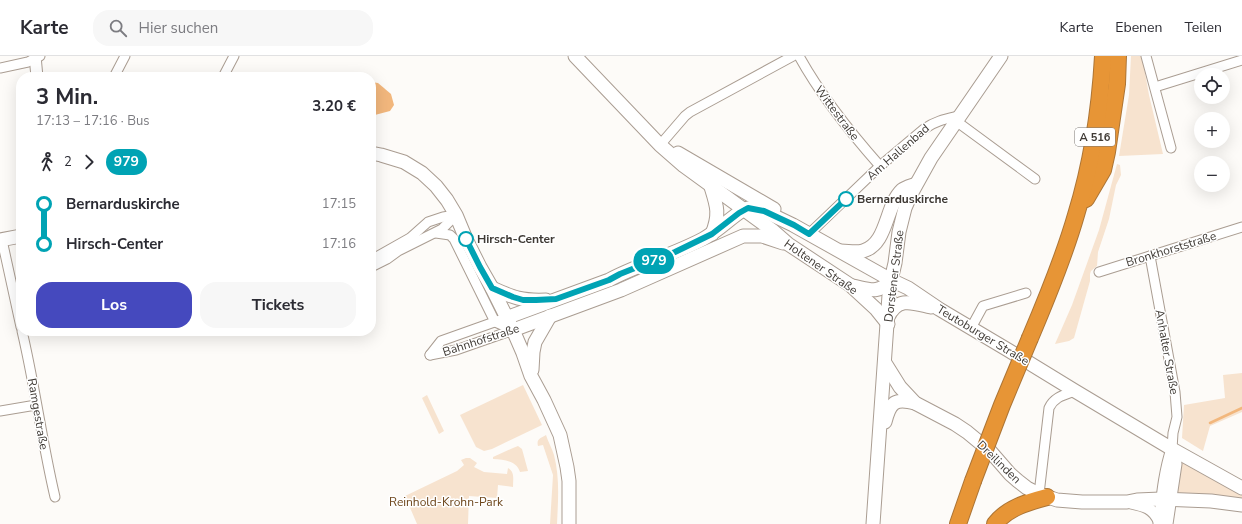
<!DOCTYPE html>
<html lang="de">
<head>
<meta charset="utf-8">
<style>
	body { margin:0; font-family:"Nunito Sans",sans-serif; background:#f7f7f7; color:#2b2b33; height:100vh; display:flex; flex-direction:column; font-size:15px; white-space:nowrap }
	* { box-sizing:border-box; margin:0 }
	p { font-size:13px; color:#7c7c81 }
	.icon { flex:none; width:22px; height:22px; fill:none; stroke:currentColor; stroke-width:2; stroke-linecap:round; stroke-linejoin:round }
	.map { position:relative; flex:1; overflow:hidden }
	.details { position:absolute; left:16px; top:16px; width:360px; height:264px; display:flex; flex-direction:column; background:#fff; border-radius:16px; box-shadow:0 4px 16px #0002 }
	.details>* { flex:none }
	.badge { padding:0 8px; border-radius:13px; font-size:14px; line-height:26px }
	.buttons { position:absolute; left:1194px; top:12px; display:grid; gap:8px }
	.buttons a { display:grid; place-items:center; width:36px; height:36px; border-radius:50%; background:#fff; box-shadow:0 4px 16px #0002; font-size:20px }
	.map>.badge { position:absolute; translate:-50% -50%; box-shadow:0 0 0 2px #fff }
	.legs { display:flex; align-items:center; gap:6px; height:44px; padding:0 20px; font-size:13px }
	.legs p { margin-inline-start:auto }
	.head { display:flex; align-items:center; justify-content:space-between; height:68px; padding:0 20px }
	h1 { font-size:22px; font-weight:700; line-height:30px }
	.button { display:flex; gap:8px; margin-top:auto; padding:8px 20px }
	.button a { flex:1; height:46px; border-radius:16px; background:#4549be; color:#fff; font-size:16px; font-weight:700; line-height:46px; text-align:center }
	.button a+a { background:#f7f7f7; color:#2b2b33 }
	ul { padding:0 20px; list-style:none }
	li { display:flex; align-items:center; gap:14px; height:40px; font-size:15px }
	li i { display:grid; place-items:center; width:6px; height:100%; margin:0 5px; background:currentColor }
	li i::after { content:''; width:10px; height:10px; margin:-5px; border:3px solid; border-radius:50%; background:#fff }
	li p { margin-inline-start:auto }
	li:first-child i { background:linear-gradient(#0000 50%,currentColor 0) }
	li:last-child i { background:linear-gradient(currentColor 50%,#0000 0) }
	header { display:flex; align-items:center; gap:24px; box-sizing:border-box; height:56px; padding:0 20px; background:#fff; border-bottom:1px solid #e1e1e2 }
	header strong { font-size:19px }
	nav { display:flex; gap:22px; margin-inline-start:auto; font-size:14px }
	.search { width:280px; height:36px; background:#f7f7f7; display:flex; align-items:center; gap:10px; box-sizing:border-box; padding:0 14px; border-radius:16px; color:#7c7c81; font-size:15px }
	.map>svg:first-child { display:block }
	.green { fill:#f7e3cf }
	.water { fill:#f2b77d }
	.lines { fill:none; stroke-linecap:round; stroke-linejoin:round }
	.stream { stroke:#f2b77d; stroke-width:2.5 }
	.minor-casing { stroke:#aa9d92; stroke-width:11 }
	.tertiary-casing { stroke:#aa9d92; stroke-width:13 }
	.secondary-casing { stroke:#aa9d92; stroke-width:15 }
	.motorway-casing { stroke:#ac7536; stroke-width:18 }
	.minor { stroke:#fff; stroke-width:9 }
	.tertiary { stroke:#fff; stroke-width:11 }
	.secondary { stroke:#fff; stroke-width:13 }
	.motorway { stroke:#e79536; stroke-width:16 }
	.motorway-bridge-casing { stroke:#ac7536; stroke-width:18; stroke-linecap:butt }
	.motorway-bridge { stroke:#e79536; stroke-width:16 }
	.line-1-casing { stroke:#fff; stroke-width:9 }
	.line-1 { stroke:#00a3b4; stroke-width:6 }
	.stop-1-dot { fill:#fff; stroke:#00a3b4; stroke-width:2 }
	.labels { text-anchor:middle; stroke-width:3; stroke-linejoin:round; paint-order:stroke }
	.shield { fill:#fff; stroke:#797572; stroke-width:1 }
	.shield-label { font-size:11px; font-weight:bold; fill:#3f3a35 }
	.street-label { font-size:12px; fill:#3f3a35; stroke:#fff }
	.stop-label { font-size:12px; font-weight:bold; fill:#3f3a35; stroke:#fff; text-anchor:start }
	.park-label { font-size:12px; fill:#6d461b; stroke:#fff }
</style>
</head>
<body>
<header>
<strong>Karte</strong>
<div class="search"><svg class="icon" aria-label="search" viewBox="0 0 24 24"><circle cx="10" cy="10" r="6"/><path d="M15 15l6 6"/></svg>Hier suchen</div>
<nav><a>Karte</a><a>Ebenen</a><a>Teilen</a></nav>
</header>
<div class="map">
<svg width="1242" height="468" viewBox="0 0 1242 468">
	<rect width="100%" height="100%" fill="#fdfbf8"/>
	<g class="green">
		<path d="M1131 0H1142L1149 39 1163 98 1119 100 1129 39Z"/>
		<path d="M1117 108 1120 109 1121 119 1116 129 1109 163 1098 196 1097 210 1091 215 1090 218V225L1074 282 1069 285 1055 288 1072 249 1099 174Z"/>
		<path d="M1242 317V356L1210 370 1203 395 1182 382 1184 349 1225 342 1223 319Z"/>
		<path d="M523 329 542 369 492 393 484 395 476 391 460 359Z"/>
		<path d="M427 339 444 375 439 378 422 342Z"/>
		<path d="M546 379C548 386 552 392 554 399 560 422 558 445 557 468H550L553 419 543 389 538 390C536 383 541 382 546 379Z"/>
		<path d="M518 390 522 393 528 415 520 416C516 404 504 404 493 403V401L513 392Z"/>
		<path d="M466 402H470L477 407 474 411 484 416 507 418 508 412C515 416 513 423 513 431L498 429 497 442 469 440 468 468H417L405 440 457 415 464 409 461 404Z"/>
		<path d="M1182 407H1185L1212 423 1242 438V444L1176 439 1179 408Z"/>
	</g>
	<path class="water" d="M371 26 378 27 391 38 394 49 390 55 371 60Z"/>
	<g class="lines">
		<path class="stream" d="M1210 367 1242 352"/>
		<defs>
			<g id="minor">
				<path d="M799 0C821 40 850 76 880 110"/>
				<path d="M1146 0 1171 92"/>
				<path d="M0 12 28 6 40 0"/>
				<path d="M114 21 125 0"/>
				<path d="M223 21 234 0"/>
				<path d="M1155 31 1242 4"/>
				<path d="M956 65 1035 123"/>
				<path d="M660 89 685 60 690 56 793 0"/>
				<path d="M436 177 450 179 454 183 495 266 513 274"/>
				<path d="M809 178 880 110 924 73C935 65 946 63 959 60"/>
				<path d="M2 184 21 271"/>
				<path d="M1150 200 1175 336 1177 361 1173 377 1172 393"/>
				<path d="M371 204 410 182 428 166 443 161 456 159"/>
				<path d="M371 211 387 203 398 195 442 173 456 159"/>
				<path d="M1099 216 1242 171"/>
				<path d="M971 272 983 250 1026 237"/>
				<path d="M22 275C35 330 42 386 55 441"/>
				<path d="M430 299 441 285 500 264"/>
				<path d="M430 299 456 294 513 274"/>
				<path d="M0 355 36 349"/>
				<path d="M1039 438 1049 352C1054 341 1064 339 1075 335"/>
			</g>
			<g id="tertiary">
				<path d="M35 0 37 21"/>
				<path d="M1131 447C1145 450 1153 452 1159 465"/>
				<path d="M1159 468C1162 443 1164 417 1172 393"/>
				<path d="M1167 468 1176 408 1172 393"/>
			</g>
			<g id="secondary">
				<path d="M575 0 660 89 684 110 772 174 788 188 850 229 876 253 888 268"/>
				<path d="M371 97 381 99 404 106 422 117 436 130 447 144 456 159 466 183 480 211 492 232 513 274 523 297 531 320 544 344 560 379 567 411 569 425V468"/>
				<path d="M678 97 774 153"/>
				<path d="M711 131C717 150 720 158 712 178"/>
				<path d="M0 184 21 180"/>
				<path d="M841 195C848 195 856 197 863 195 888 188 885 150 902 134 906 131 911 130 916 128"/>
				<path d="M852 230C869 233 878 239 891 224"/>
				<path d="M492 232C514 242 522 245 546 244"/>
				<path d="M888 261C898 240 913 247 931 251"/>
				<path d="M506 262 609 224C639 208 673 199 703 183 718 175 729 163 743 154L748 152H753L764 155 793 169 891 224 908 232 939 253 1008 294 1075 335 1172 393 1242 432"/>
				<path d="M513 274 621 234 743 180H762L783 187"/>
				<path d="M885 307 900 331 915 347 955 368 967 376 990 395 1010 418 1018 425 1027 432 1039 438 1057 444 1082 446H1127L1137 444 1161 443 1211 445 1242 449"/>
				<path d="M532 314 533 296 535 286 550 260"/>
				<path d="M885 366C890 346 895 342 915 347"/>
				<path d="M873 468 889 239 891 224 895 207 899 176 905 152 911 138 931 102 1001 0"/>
			</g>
			<g id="motorway">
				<path d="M1086 143 1103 114 1107 96 1117 28 1118 0"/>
				<path d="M1030 282C1047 242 1064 201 1076 159 1092 107 1100 54 1103 0"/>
				<path d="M958 468 973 425"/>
				<path d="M995 468C1007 452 1028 446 1047 441"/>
			</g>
		</defs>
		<use href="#minor" class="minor-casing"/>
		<use href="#tertiary" class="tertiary-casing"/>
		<use href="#secondary" class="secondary-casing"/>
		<use href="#motorway" class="motorway-casing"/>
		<use href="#minor" class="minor"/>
		<use href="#tertiary" class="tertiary"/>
		<use href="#secondary" class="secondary"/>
		<use href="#motorway" class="motorway"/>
		<defs>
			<path id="motorway-bridge" d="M973 425 1002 349 1030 282"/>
		</defs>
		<use href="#motorway-bridge" class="motorway-bridge-casing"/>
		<use href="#motorway-bridge" class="motorway-bridge"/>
	</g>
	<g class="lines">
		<defs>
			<path id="line-1" d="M466 183 480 211 492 232 513 241 523 244H536L556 243 609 224 620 218 675 196 712 178 739 157 748 152 764 155 794 169 809 178 846 143"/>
		</defs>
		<use href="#line-1" class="line-1-casing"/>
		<use href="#line-1" class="line-1"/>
	</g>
	<g class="stop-1-dot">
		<circle cx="846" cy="143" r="7"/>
		<circle cx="466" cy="183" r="7"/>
	</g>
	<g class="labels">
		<rect class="shield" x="1075" y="72" width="40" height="18" rx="3"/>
		<g class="shield-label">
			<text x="1095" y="85">A 516</text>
		</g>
		<g class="street-label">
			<text transform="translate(837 57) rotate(53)" y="4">Wittestraße</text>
			<text transform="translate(898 96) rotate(-41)" y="4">Am Hallenbad</text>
			<text transform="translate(1171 193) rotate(-17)" y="4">Bronkhorststraße</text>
			<text transform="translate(821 211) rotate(35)" y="4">Holtener Straße</text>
			<text transform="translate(894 220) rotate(-83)" y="4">Dorstener Straße</text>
			<text transform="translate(983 279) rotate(31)" y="4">Teutoburger Straße</text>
			<text transform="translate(481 284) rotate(-18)" y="4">Bahnhofstraße</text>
			<text transform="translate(1167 296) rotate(80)" y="4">Anhalter Straße</text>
			<text transform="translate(38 358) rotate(80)" y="4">Ramgestraße</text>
			<text transform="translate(999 406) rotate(44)" y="4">Dreilinden</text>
		</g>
		<g class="stop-label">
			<text x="857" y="147">Bernarduskirche</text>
			<text x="477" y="187">Hirsch-Center</text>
		</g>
		<g class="park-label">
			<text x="446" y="450">Reinhold-Krohn-Park</text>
		</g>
	</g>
</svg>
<div class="buttons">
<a><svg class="icon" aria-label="locate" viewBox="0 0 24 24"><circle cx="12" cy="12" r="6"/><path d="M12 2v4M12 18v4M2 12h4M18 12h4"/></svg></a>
<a>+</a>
<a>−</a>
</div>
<b class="badge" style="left:654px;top:205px;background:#00a3b4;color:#fff">979</b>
<section class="details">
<div class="head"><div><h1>3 Min.</h1><p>17:13 – 17:16 · Bus</p></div><b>3.20 €</b></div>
<div class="legs"><svg class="icon" aria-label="walk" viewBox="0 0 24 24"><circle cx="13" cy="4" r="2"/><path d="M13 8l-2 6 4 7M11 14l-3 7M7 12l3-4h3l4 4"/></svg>2<svg class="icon" aria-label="forward" viewBox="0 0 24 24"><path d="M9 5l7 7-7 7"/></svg><b class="badge" style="background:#00a3b4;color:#fff">979</b></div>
<ul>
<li><i style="color:#00a3b4"></i><b>Bernarduskirche</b><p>17:15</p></li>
<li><i style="color:#00a3b4"></i><b>Hirsch-Center</b><p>17:16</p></li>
</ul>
<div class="button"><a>Los</a><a>Tickets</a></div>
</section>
</div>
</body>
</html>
